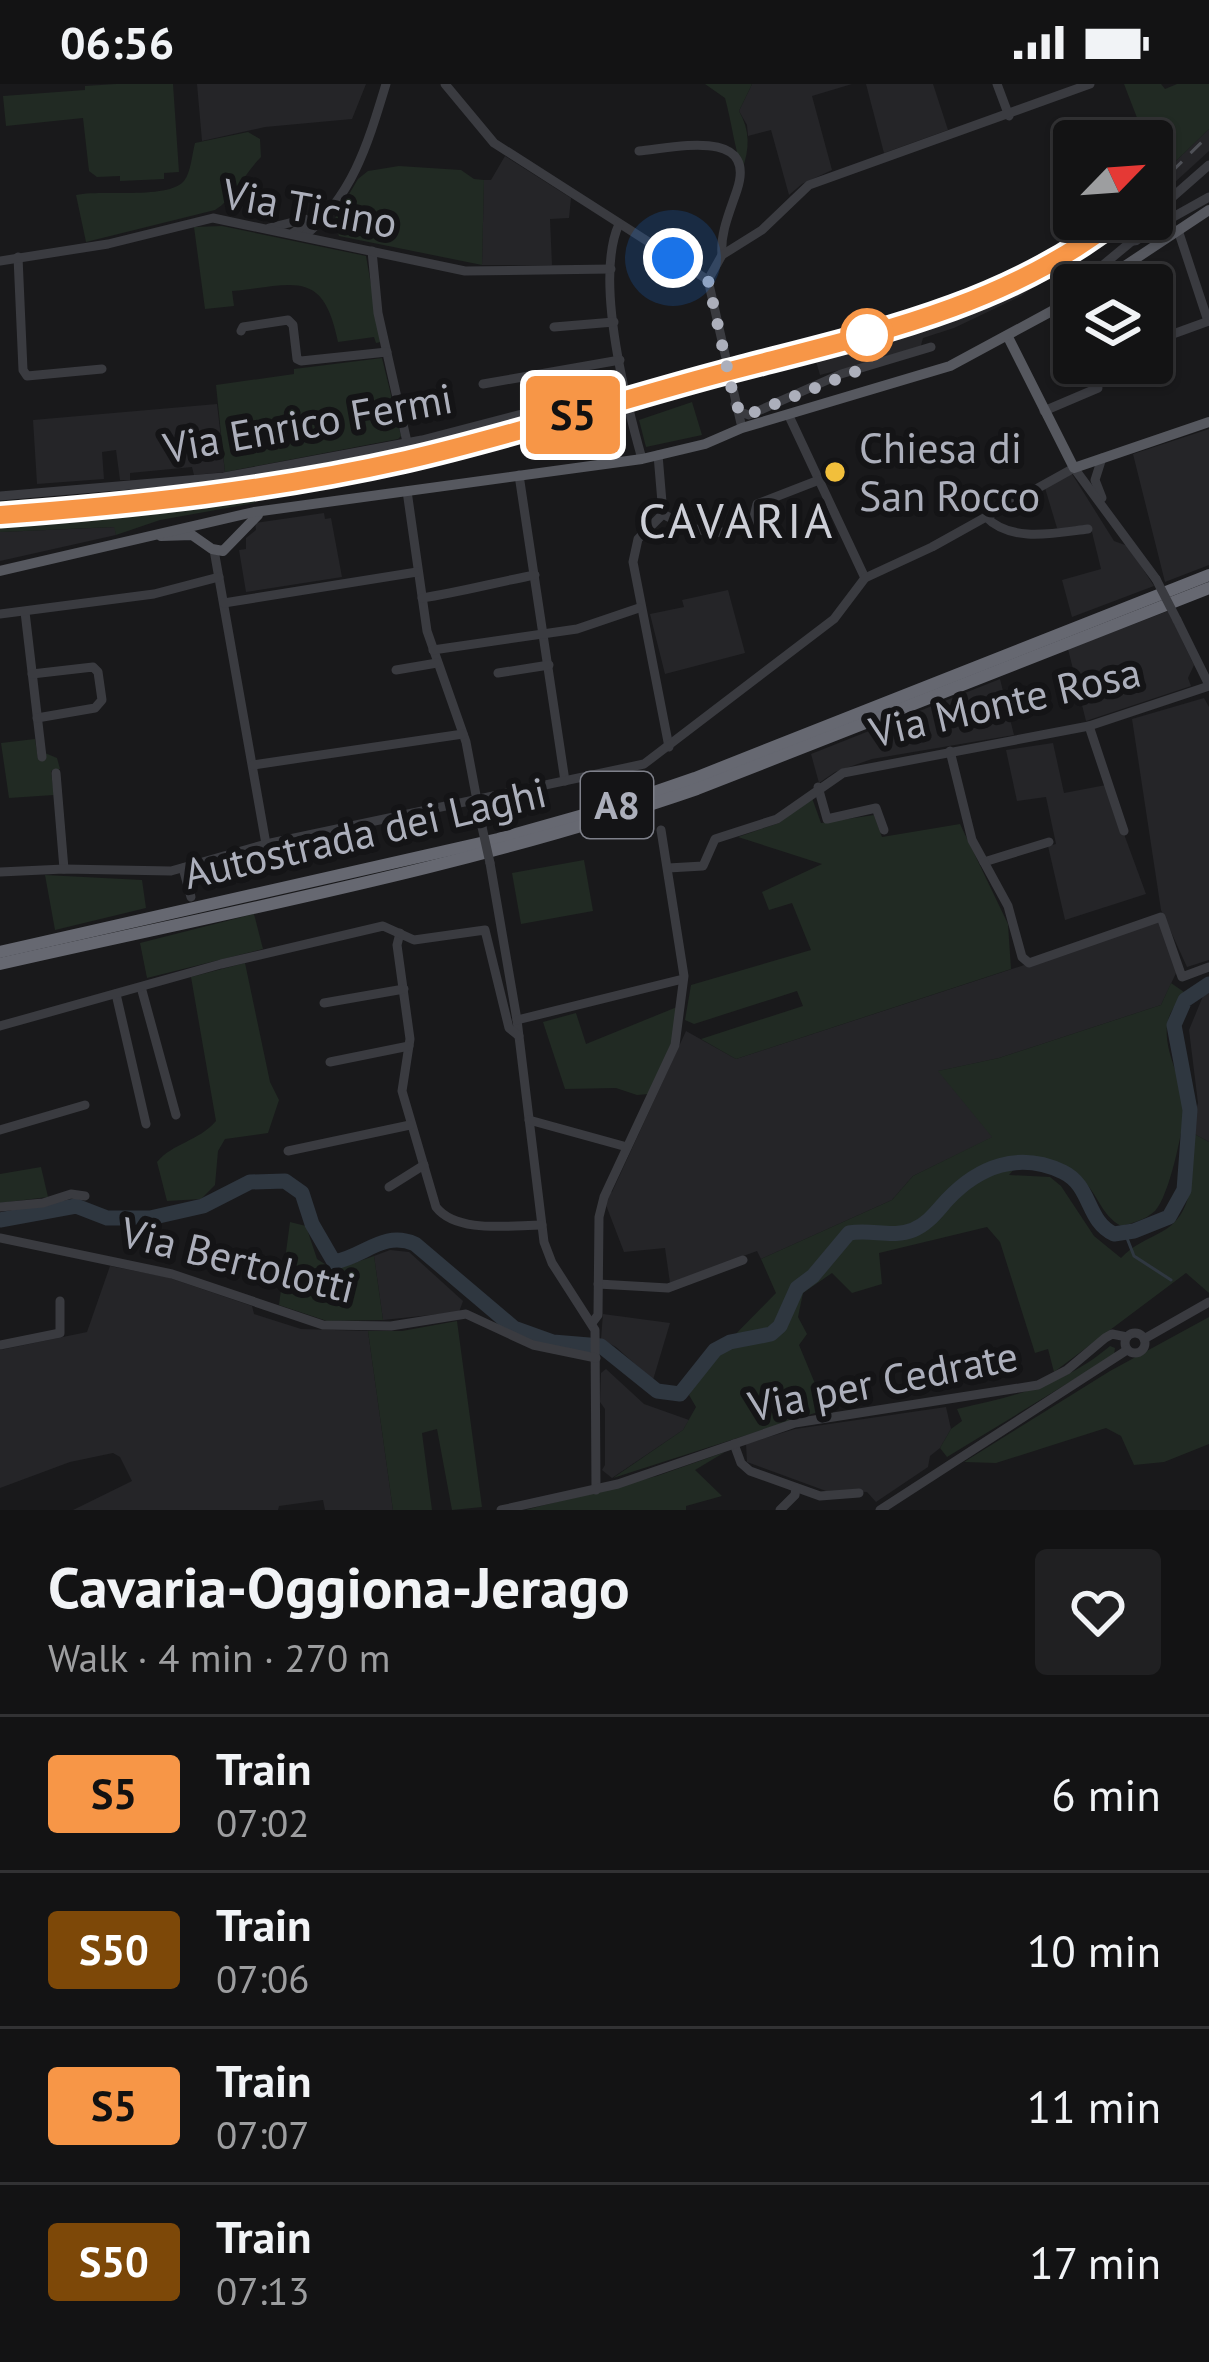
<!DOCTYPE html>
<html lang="en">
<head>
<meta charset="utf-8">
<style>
	body { margin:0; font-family:"PT Sans",sans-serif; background:#202022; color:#f1f3f6; height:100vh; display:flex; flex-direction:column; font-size:45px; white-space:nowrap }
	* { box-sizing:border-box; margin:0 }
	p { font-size:39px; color:#9d9ea0 }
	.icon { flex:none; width:66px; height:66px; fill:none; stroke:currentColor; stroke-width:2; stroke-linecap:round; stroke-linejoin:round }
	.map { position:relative; height:1426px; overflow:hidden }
	.details { display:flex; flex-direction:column; background:#131314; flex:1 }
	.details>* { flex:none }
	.badge { padding:0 24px; border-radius:9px; font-size:42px; line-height:78px }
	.needle { width:78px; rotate:65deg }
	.fabs { position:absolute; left:1053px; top:36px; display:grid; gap:24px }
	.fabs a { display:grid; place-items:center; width:120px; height:120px; border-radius:12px; background:#131314; box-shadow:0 3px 9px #0004,0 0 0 3px #323234; font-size:60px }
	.you { position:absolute; width:60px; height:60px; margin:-30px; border:9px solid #fff; border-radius:50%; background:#1a73e8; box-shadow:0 0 0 18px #1a73e833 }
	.map>.badge { position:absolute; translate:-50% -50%; box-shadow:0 0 0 6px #fff }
	.round { display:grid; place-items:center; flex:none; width:126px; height:126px; border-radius:12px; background:#202022 }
	.headline { display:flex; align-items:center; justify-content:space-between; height:204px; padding:0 48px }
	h1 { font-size:57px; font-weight:700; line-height:90px }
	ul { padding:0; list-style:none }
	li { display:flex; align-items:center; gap:36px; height:156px; padding:0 48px; border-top:3px solid #323234 }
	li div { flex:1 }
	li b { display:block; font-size:45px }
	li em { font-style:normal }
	li .badge { min-width:132px; font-weight:700; text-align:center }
	.status { display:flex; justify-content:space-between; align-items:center; height:84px; padding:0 60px; background:#131314; direction:ltr }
	.status svg { height:33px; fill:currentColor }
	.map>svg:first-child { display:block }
	.built { fill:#252528 }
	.green { fill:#212a23 }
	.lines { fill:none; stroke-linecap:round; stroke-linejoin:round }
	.stream { stroke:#2f3740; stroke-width:3 }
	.river { stroke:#2f3740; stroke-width:15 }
	.minor { stroke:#3a3b40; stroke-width:9 }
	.major { stroke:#56585f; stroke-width:10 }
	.highway { stroke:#666871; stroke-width:12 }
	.rail { stroke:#4f5157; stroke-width:3; stroke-dasharray:15 12; stroke-linecap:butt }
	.minor-bridge { stroke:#3a3b40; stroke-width:9 }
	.line-casing { stroke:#fff; stroke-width:27 }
	.line { stroke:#f79647; stroke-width:18 }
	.walk { stroke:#acafbb; stroke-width:12; stroke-dasharray:0 21.6 }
	.stop-dot { fill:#fff; stroke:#f79647; stroke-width:6 }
	.poi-dot { fill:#f2bf3b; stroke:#141416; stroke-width:4.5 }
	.labels { text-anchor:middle; stroke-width:12; stroke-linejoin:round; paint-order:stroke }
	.shield { fill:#141416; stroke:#7e808a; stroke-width:3 }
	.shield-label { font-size:39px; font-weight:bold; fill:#acafbb }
	.street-label { font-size:42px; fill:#acafbb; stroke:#141416 }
	.poi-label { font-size:42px; fill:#acafbb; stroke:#141416; text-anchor:start }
	.quarter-label { font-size:48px; letter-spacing:3px; fill:#cdcfd7; stroke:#141416 }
</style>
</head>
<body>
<div class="status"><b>06:56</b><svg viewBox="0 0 49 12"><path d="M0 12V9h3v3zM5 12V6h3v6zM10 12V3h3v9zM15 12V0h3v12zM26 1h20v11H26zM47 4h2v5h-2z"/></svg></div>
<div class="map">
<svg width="1209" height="1426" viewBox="0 0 1209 1426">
	<rect width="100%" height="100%" fill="#19191b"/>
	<g class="built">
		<path d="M197 0H366L352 35 265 43 202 57Z"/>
		<path d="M752 0H852L812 12 832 86 802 100 789 111 771 46 748 52 747 41 739 27Z"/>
		<path d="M866 0H933L948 46 884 69Z"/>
		<path d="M1209 45V67L1152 119V100Z"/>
		<path d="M505 72 571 114 569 134 550 135 552 181H482L484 96H491Z"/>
		<path d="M1111 135H1133L1021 212 954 244 923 254 920 265 820 291 815 274 735 296 732 283 965 217 1046 179Z"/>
		<path d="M724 286 726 297 630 324 627 313Z"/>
		<path d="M620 314 623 326 384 390 168 425 0 439V427L145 416 336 386 443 363Z"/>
		<path d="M217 320 225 388 194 391 192 383 130 389V396H120L116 366 102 368 104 395 37 400 33 336Z"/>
		<path d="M1209 345V481L1165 498 1133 370Z"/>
		<path d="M1072 390 1114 457 1128 462 1154 502 1072 533 1062 496 1101 485 1091 444H1057L1045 404Z"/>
		<path d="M324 429 325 435 331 434 342 493 246 508 239 466 246 465V454L256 446 255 439Z"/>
		<path d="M115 443 116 451 0 477V448Z"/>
		<path d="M728 506 745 569 665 590 650 530 684 523 682 516Z"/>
		<path d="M1168 527 1194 581 1188 594 1191 602 1086 637 1068 565Z"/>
		<path d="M1000 595 1014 651 872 675 835 688 819 699 811 670Z"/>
		<path d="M1204 614 1209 623V876L1187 883 1161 826 1132 635Z"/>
		<path d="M1053 659 1064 709 1106 701 1146 810 1065 836 1048 762 1056 760 1046 713 1017 717 1006 666Z"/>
		<path d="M1159 837 1177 887 1161 921 999 974 939 987 993 1053 913 1092 892 1116 761 1175 757 1167 670 1199 665 1164 624 1168 606 1121 608 1109 612 1108 686 947 736 975Z"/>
		<path d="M1209 909V1058L1189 1047 1198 1019 1189 946 1203 912Z"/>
		<path d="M390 1166 409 1168 463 1217 459 1228 383 1236 374 1172Z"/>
		<path d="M110 1182 167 1193 252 1222 254 1230 301 1245 368 1247 393 1426H325L323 1416 279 1422 278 1426H73L132 1397 120 1373 113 1369 70 1378 0 1404V1266L87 1248Z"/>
		<path d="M603 1230 670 1239 653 1296 616 1263 601 1255Z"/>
		<path d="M606 1285 644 1320 689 1336 683 1346 612 1394 602 1386 605 1381V1325L600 1318 601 1289Z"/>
		<path d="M946 1323 951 1345 940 1364 930 1372 928 1383 876 1418 867 1408 826 1407 747 1378 746 1360 795 1345Z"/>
	</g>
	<g class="green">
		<path d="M116 0H173L179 88 164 89V95L120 97V92L97 93 89 87 83 34 6 42 3 12 85 6V2Z"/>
		<path d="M705 0H752L739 27C750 46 750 65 742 86 734 61 732 40 725 14Z"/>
		<path d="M1124 0H1161L1165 5 1177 0H1209V45L1152 100V86L1156 82 1152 57H1146Z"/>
		<path d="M248 48 260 55 261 73C244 90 234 114 215 126L86 158 76 111C102 105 167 116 184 97 191 88 192 70 195 59Z"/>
		<path d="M399 82 461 86 474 95 484 96 482 181 339 152 334 136 358 95 368 87Z"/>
		<path d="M1099 135H1111L1046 179 965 217 962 211 1071 158Z"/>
		<path d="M222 142 366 172 381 258 376 259 374 253 338 258C323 184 295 201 232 207L234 222 205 225 194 143Z"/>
		<path d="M382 274 401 352 398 355 225 388 216 301 294 290V285Z"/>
		<path d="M619 308 620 314C493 349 367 385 237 404 158 415 79 421 0 427V417L94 412 316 382 450 353Z"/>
		<path d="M692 318 702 351 646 363 639 336Z"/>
		<path d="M253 413 255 419 160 436 116 451 114 443 0 448V439L76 435Z"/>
		<path d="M35 655 38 675H44L45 669 57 674 60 685 51 687 54 711 9 714 1 659Z"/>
		<path d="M812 714 821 739 874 731 882 753 960 740 1008 840 1011 885 736 975 701 955 803 922 797 907 694 940 685 936 691 901 811 866 792 819 769 826 762 808 822 780 738 753 779 739Z"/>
		<path d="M584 776 593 827 521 840 512 789Z"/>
		<path d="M45 791 142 796 146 824 55 846Z"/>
		<path d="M254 830 263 865 147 894 140 859Z"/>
		<path d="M245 879 270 998 279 1016 268 1049 225 1055 218 1067 215 1101 201 1115 167 1117 157 1078C173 1059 199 1057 216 1037L191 893Z"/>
		<path d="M1171 899 1184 908C1177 919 1168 929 1167 942 1164 971 1184 996 1184 1026 1183 1047 1169 1112 1155 1127 1145 1136 1133 1139 1121 1142 1101 1131 1098 1110 1082 1095 1066 1080 1044 1077 1024 1073L1009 1091 1050 1093 1061 1102 1094 1152 1121 1174C1133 1161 1147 1156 1163 1147 1198 1128 1192 1081 1189 1047L1209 1058V1209L1186 1189 1054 1288 1048 1265 1035 1269 1000 1158 987 1143 879 1169 882 1200 852 1209 832 1189 803 1209 798 1233 807 1250 799 1261 821 1314 818 1328 613 1394 683 1346 696 1323 689 1311 714 1272 776 1209 761 1175 892 1116 913 1092 992 1053 938 987 999 974 1161 921Z"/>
		<path d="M677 923 672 961 649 1010 637 1011 616 1004 565 1005 543 938 576 929 586 960Z"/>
		<path d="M41 1083 48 1113 0 1119V1090Z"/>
		<path d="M290 1138 306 1142 317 1175 334 1186 374 1172 383 1236 327 1237 279 1221Z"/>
		<path d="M1209 1233V1360L1164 1378 1134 1381 1121 1352 1106 1344 996 1379 964 1378 1110 1287Z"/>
		<path d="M457 1237 482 1423 452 1426 437 1345 422 1349 432 1426H393L368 1247H402Z"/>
		<path d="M1110 1262 1115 1264 1114 1271 947 1373 940 1364 951 1345 962 1337 957 1325C1015 1312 1064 1301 1110 1262Z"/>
		<path d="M725 1368 695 1386 722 1412 686 1422V1426H525L657 1392Z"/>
	</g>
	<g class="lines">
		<path class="stream" d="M1125 1149 1134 1172 1171 1196"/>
		<path class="river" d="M0 1136 76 1122 107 1134H150L203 1122 250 1098 285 1097 302 1109 312 1140 334 1178C364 1173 383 1146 415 1160L514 1244 553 1258 601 1262 657 1307 680 1310 715 1266 730 1258 771 1250 780 1242 797 1204 813 1192 849 1149C871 1145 893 1154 913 1146 928 1140 937 1127 947 1116 979 1082 1019 1067 1063 1088 1092 1102 1086 1137 1114 1150L1134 1147 1169 1133 1184 1106 1190 1026 1174 941 1185 916 1209 900"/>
		<g class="minor">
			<path d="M445 0 494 59 708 196"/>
			<path d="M997 0 1009 32"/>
			<path d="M639 67C673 64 758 43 737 106 730 127 720 149 722 171"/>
			<path d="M1152 131 1209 81"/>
			<path d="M619 140C594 195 626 318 642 375"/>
			<path d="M269 144 305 135"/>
			<circle cx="1134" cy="151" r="6"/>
			<path d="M1178 146 1208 237"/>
			<path d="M293 149 331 123"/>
			<path d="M1141 151 1209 113"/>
			<path d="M304 152C353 112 368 59 386 0"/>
			<path d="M372 167 378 229 407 358"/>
			<path d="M18 173 23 286 27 292 102 285"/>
			<path d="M0 177 108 160 213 134 465 187 611 185"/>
			<path d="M708 196 722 171 762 146 809 101 1090 0"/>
			<path d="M708 196 742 344"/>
			<path d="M1079 201 1132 157"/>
			<path d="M554 243 614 238"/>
			<path d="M241 247 243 243 288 236 293 241 297 275 301 277 387 268"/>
			<path d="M1152 254H1162L1209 237"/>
			<path d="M483 300 620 276"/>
			<path d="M735 320 740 328 749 331 841 290 931 263"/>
			<path d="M1044 327 1098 304"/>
			<path d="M789 332 865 494"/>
			<path d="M658 371 663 430"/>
			<path d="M1102 374 1095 396 1102 414"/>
			<path d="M519 391 565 697"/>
			<path d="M407 407 427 547 466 658 482 743"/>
			<path d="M0 412 224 393 422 356 623 304"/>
			<path d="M663 430 638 455 633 478 669 663"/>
			<path d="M663 430C693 447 722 458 753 437L757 420 819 396"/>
			<path d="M986 433C1011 459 1055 449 1088 445"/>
			<path d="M214 466 266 760"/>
			<path d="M422 514C461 508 497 498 535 491"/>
			<path d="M224 519 417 488"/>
			<path d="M25 528 42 673"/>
			<path d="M0 530 154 510 219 493"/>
			<path d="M1177 536 1209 601"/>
			<path d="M433 566 577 545 639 524"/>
			<path d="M396 586 437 579"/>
			<path d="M498 589 549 581"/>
			<path d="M32 590 93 583 98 588 102 616 95 624 37 634"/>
			<path d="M1089 642 1124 747"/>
			<path d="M950 667 972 756 984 778 1049 758"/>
			<path d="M253 681 463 650"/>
			<path d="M56 689 64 785"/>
			<path d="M818 703 827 735 876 724 884 746"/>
			<path d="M984 778 1008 822 1022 873 1029 879 1161 833 1182 893 1209 883"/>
			<path d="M490 779 517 936 544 1158 552 1179 595 1246 596 1406"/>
			<path d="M183 784 191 813"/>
			<path d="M668 784 703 782 715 755 777 735 843 689 1089 642 1209 602"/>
			<path d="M0 788 64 785 171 787 266 760 644 680 834 535 865 494 932 463 1074 384 1156 495"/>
			<path d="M400 849 397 861 410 955 402 1007 436 1123C457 1150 511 1141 542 1141"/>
			<path d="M141 903 176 1031"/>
			<path d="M116 910 146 1040"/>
			<path d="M324 919 404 905"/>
			<path d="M517 936 683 895"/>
			<path d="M0 942 221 880 383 842 414 856 485 846 509 944 519 952"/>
			<path d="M330 978 409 962"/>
			<path d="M529 1036 627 1063"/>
			<path d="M0 1046 85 1021"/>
			<path d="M288 1067 410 1041"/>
			<path d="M389 1103 424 1081"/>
			<path d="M0 1123 43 1119 71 1110 85 1112"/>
			<path d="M0 1154 172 1190 323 1241 391 1242 466 1230 533 1261 596 1274"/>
			<path d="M598 1200 668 1204 743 1176"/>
			<path d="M592 1239 598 1231 599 1133 604 1113 675 961 684 892 661 746"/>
			<circle cx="1135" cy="1259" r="10"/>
			<path d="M1144 1255 1209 1218"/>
			<path d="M0 1261 60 1249V1217"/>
			<path d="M734 1360 741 1379 750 1387 820 1412 859 1409"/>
			<path d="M501 1426 618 1400 795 1339 1038 1301 1067 1286 1105 1254 1112 1250 1127 1253"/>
			<path d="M780 1426 795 1411 796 1404"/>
			<path d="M880 1426 1127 1266"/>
		</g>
		<g class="major">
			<path d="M1096 201 1209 126"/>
			<path d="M1008 253 1074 384 1209 338"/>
			<path d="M161 452 192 451 212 465 223 467 258 431"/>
			<path d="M0 487 254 428 642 375 705 360 742 344 950 282 1074 215"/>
		</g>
		<g class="highway">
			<path d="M0 868 498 755 608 724 695 694 1209 491"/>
			<path d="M0 880C233 827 471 783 697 705L1209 504"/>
		</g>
		<g class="rail">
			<path d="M1152 107 1209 51"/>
			<path d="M0 436C143 426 284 409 424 377 530 353 635 318 740 290 880 251 1008 227 1126 135"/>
		</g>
		<g class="minor-bridge">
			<path d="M1156 495 1177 536"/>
			<path d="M482 743 490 779"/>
		</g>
	</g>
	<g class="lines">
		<defs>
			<path id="line" d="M0 431C136 421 272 406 406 376 512 352 616 317 722 289 859 253 1003 225 1117 135"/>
		</defs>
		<use href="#line" class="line-casing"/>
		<use href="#line" class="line"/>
		<path class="walk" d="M673 174 708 196 735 320 745 332 862 285 867 251"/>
	</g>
	<circle class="stop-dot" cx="867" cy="251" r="24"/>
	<circle class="poi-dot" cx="835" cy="388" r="12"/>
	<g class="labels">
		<rect class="shield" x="581" y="688" width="72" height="66" rx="9"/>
		<g class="shield-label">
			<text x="617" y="735">A8</text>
		</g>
		<g class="street-label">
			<text transform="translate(310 124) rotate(10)" y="15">Via Ticino</text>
			<text transform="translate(308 339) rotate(-10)" y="15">Via Enrico Fermi</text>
			<text transform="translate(1005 618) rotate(-13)" y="15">Via Monte Rosa</text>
			<text transform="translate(365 749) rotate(-13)" y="15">Autostrada dei Laghi</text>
			<text transform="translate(238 1176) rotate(14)" y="15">Via Bertolotti</text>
			<text transform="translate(883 1297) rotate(-11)" y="15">Via per Cedrate</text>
		</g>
		<g class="poi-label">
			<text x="859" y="379">Chiesa di<tspan x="859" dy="48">San Rocco</tspan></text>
		</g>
		<g class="quarter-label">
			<text x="737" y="454">CAVARIA</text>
		</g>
	</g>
</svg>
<div class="fabs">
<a><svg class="needle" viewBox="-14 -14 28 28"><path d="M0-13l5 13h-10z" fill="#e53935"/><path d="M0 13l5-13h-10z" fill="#9d9ea0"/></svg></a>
<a><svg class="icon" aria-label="layers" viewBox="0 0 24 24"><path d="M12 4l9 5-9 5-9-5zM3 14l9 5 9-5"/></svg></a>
</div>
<div class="you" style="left:673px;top:174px"></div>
<b class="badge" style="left:573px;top:331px;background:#f79647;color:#111">S5</b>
</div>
<section class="details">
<div class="headline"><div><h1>Cavaria-Oggiona-Jerago</h1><p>Walk · 4 min · 270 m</p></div><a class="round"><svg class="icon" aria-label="heart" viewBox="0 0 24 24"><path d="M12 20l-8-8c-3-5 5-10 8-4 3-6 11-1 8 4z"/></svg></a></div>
<ul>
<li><span class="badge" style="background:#f79647;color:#111">S5</span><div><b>Train</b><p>07:02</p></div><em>6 min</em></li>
<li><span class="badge" style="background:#7d4808;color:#fff">S50</span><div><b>Train</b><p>07:06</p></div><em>10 min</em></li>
<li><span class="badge" style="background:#f79647;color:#111">S5</span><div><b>Train</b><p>07:07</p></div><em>11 min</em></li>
<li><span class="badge" style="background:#7d4808;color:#fff">S50</span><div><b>Train</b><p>07:13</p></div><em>17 min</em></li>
</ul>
</section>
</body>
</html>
